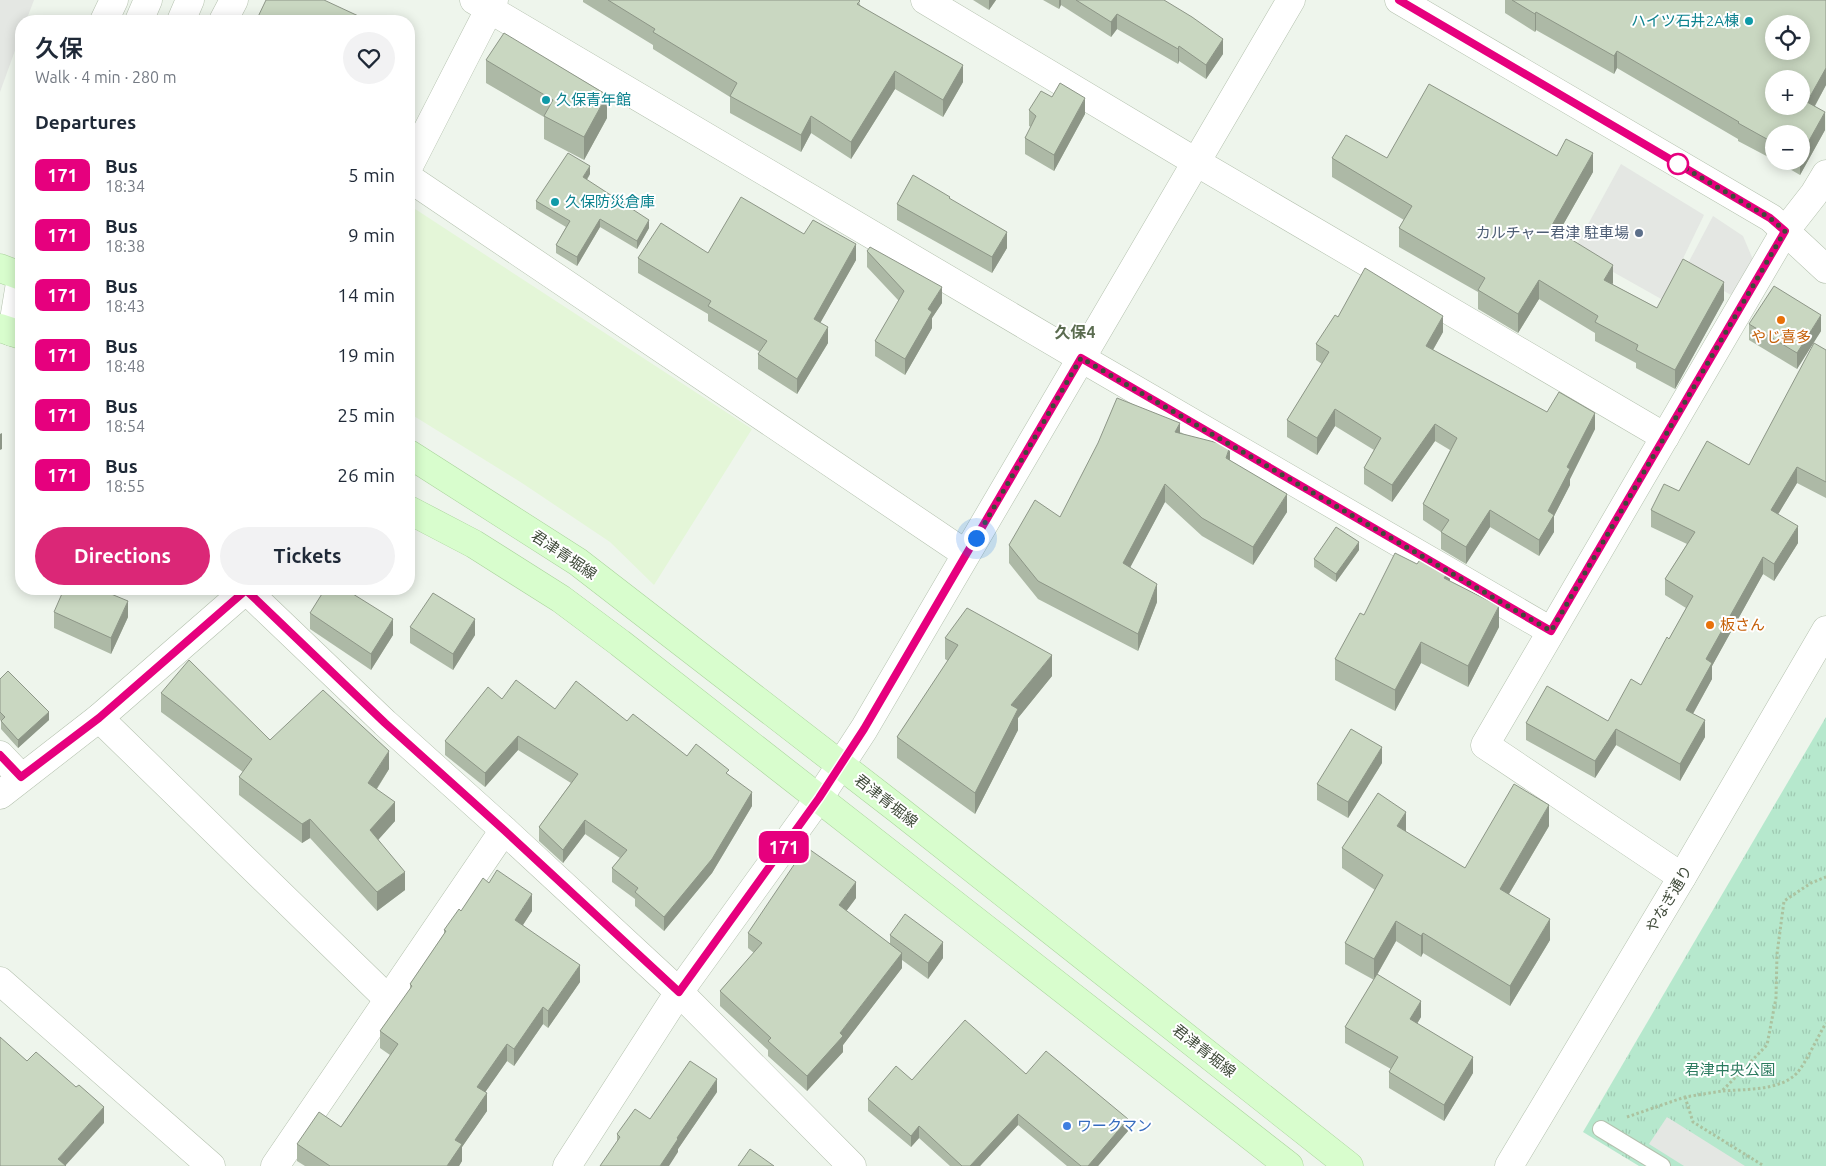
<!DOCTYPE html>
<html lang="en">
<head>
<meta charset="utf-8">
<style>
	body { margin:0; font-family:Ubuntu,"Noto Sans JP",sans-serif; background:#f2f2f3; color:#1f2937; height:100vh; display:flex; flex-direction:column; font-size:19px; white-space:nowrap }
	* { box-sizing:border-box; margin:0 }
	p { font-size:16px; color:#747a83 }
	.icon { flex:none; width:28px; height:28px; fill:none; stroke:currentColor; stroke-width:2; stroke-linecap:round; stroke-linejoin:round }
	.map { position:relative; flex:1; overflow:hidden }
	.sheet { position:absolute; left:15px; top:15px; width:400px; height:580px; display:flex; flex-direction:column; background:#fff; border-radius:20px; box-shadow:0 2px 12px #0003 }
	.sheet>* { flex:none }
	.badge { padding:0 10px; border-radius:8px; font-size:18px; line-height:32px }
	.fabs { position:absolute; left:1765px; top:15px; display:grid; gap:10px }
	.fabs a { display:grid; place-items:center; width:45px; height:45px; border-radius:50%; background:#fff; box-shadow:0 2px 12px #0003; font-size:25px }
	.you { position:absolute; width:25px; height:25px; margin:-12px; border:4px solid #fff; border-radius:50%; background:#1a73e8; box-shadow:0 0 0 8px #1a73e833 }
	.map>.badge { position:absolute; translate:-50% -50%; box-shadow:0 0 0 2px #fff }
	h2 { padding:0 20px; font-size:19px; line-height:45px }
	.round { display:grid; place-items:center; flex:none; width:52px; height:52px; border-radius:26px; background:#f2f2f3 }
	.headline { display:flex; align-items:center; justify-content:space-between; height:85px; padding:0 20px }
	h1 { font-size:24px; font-weight:600; line-height:38px }
	.primary-button { display:flex; gap:10px; margin-top:auto; padding:10px 20px }
	.primary-button a { flex:1; height:58px; border-radius:30px; background:#db2777; color:#fff; font-size:20px; font-weight:600; line-height:58px; text-align:center }
	.primary-button a+a { background:#f2f2f3; color:#1f2937 }
	ul { padding:0; list-style:none }
	li { display:flex; align-items:center; gap:15px; height:60px; padding:0 20px }
	li div { flex:1 }
	li b { display:block; font-size:19px }
	li em { font-style:normal }
	li .badge { min-width:55px; font-weight:700; text-align:center }
	.map>svg:first-child { display:block }
	.commercial { fill:#e4f6d8 }
	.park { fill:url(#park-tufts) }
	.parking { fill:#e4e7e3 }
	.lines { fill:none; stroke-linecap:round; stroke-linejoin:round }
	.service-casing { stroke:#b4c1ae; stroke-width:18 }
	.minor-casing { stroke:#b4c1ae; stroke-width:29 }
	.tertiary-casing { stroke:#b4c1ae; stroke-width:29 }
	.secondary-casing { stroke:#aad49c; stroke-width:29 }
	.path { stroke:#abc29f; stroke-width:3; stroke-dasharray:2.5 2.5; stroke-linecap:butt }
	.service { stroke:#fff; stroke-width:16 }
	.minor { stroke:#fff; stroke-width:28 }
	.tertiary { stroke:#fff; stroke-width:28 }
	.secondary { stroke:#d8fdcd; stroke-width:28 }
	.wall { fill:#adb9a6 }
	.shaded-wall { fill:#8d9687 }
	.building { fill:#c9d7c1; stroke:#8d9687; fill-rule:evenodd }
	.line-casing { stroke:#fff; stroke-width:11 }
	.line { stroke:#e6007e; stroke-width:8 }
	.walk { stroke:#3f4a39; stroke-width:5; stroke-dasharray:0 9 }
	.culture-dot { fill:#0f9aa8; stroke:#fff; stroke-width:2 }
	.stop-dot { fill:#fff; stroke:#e6007e; stroke-width:2.5 }
	.service-dot { fill:#5c6f8a; stroke:#fff; stroke-width:2 }
	.food-dot { fill:#e8710a; stroke:#fff; stroke-width:2 }
	.shop-dot { fill:#3f7fe0; stroke:#fff; stroke-width:2 }
	.labels { text-anchor:middle; stroke-width:4; stroke-linejoin:round; paint-order:stroke }
	.culture-label { font-size:15px; fill:#0d838f; stroke:#fff; text-anchor:start }
	.service-label { font-size:15px; fill:#4e5e75; stroke:#fff; text-anchor:end }
	.food-label { font-size:15px; fill:#c56008; stroke:#fff }
	.street-label { font-size:15px; fill:#3f4a39; stroke:#fff }
	.park-label { font-size:15px; fill:#2c7b5f; stroke:#fff }
	.shop-label { font-size:15px; fill:#366cbe; stroke:#fff; text-anchor:start }
	.neighbourhood-label { font-size:16px; font-weight:bold; fill:#5b6c50; stroke:#fff }
</style>
</head>
<body>
<div class="map">
<svg width="1826" height="1166" viewBox="0 0 1826 1166">
	<defs>
		<pattern id="park-tufts" width="24" height="20" patternUnits="userSpaceOnUse" patternTransform="scale(1.25)"><rect width="24" height="20" fill="#b6e8cd"/><path d="M3 7l-1-3M5 7V3M7 7l1-3M15 17l-1-3M17 17v-4M19 17l1-3" fill="none" stroke="#9ec8b1"/></pattern>
	</defs>
	<rect width="100%" height="100%" fill="#eef5ec"/>
	<path class="commercial" d="M409 205 752 429 654 585 610 542 522 483 409 413Z"/>
	<path class="park" d="M1826 717V1166H1639L1583 1132Z"/>
	<g class="parking">
		<path d="M0 0H34L26 21H21V34L0 92Z"/>
		<path d="M1621 164 1704 215 1663 300 1574 250Z"/>
		<path d="M1713 216 1743 236 1754 262 1731 295 1685 269Z"/>
		<path d="M1667 1117 1745 1166H1684L1649 1144Z"/>
	</g>
	<g class="lines">
		<defs>
			<path id="service" d="M1601 1129 1662 1166"/>
			<g id="minor">
				<path d="M474 0 1081 358 1551 631"/>
				<path d="M925 0 1196 162 1665 437"/>
				<path d="M104 21 114 0"/>
				<path d="M223 21 234 0"/>
				<path d="M409 166 494 0"/>
				<path d="M409 178 966 554"/>
				<path d="M99 718 388 999"/>
				<path d="M0 755 21 777"/>
				<path d="M0 795 99 718 246 590 385 723 504 830 679 992 852 1166"/>
				<path d="M1682 877 1485 745 1785 231 1814 194 1826 174"/>
				<path d="M0 981 211 1166"/>
				<path d="M275 1166 504 830"/>
			</g>
			<g id="tertiary">
				<path d="M1399 0 1771 218 1826 269"/>
				<path d="M139 21 148 0"/>
				<path d="M181 21 190 0"/>
				<path d="M12 332 21 277"/>
				<path d="M567 1166 679 992 819 798 864 729 1291 0"/>
				<path d="M1509 1166 1682 877 1826 630"/>
			</g>
			<g id="secondary">
				<path d="M0 268 21 276"/>
				<path d="M0 328 21 335"/>
				<path d="M409 454 578 562 900 811 1349 1166"/>
				<path d="M409 510 474 544 561 599 620 643 1289 1166"/>
			</g>
		</defs>
		<use href="#service" class="service-casing"/>
		<use href="#minor" class="minor-casing"/>
		<use href="#tertiary" class="tertiary-casing"/>
		<use href="#secondary" class="secondary-casing"/>
		<g class="path">
			<path d="M1723 1091C1745 1089 1780 1091 1797 1073 1806 1063 1818 1036 1826 1023"/>
			<path d="M1685 1097 1693 1122 1764 1166"/>
			<path d="M1627 1117 1685 1097 1722 1091 1767 1045 1776 998 1777 954 1784 901 1811 883 1826 877"/>
		</g>
		<use href="#service" class="service"/>
		<use href="#minor" class="minor"/>
		<use href="#tertiary" class="tertiary"/>
		<use href="#secondary" class="secondary"/>
	</g>
	<g class="wall">
		<path d="M583 0H859L860 5 963 82 943 117 895 89 851 159 811 133 801 152 730 113V97L653 49V45L583 2Z"/>
		<path d="M973 0H996L989 10Z"/>
		<path d="M1043 0H1164L1223 54 1206 79 1179 61 1178 64 1117 29 1111 37 1061 5 1059 9Z"/>
		<path d="M1505 0H1826V85L1815 106 1825 130 1800 175 1776 161H1801V134H1774V160L1738 141V139L1617 68 1614 74 1536 30 1535 32 1505 13Z"/>
		<path d="M486 60 607 118 584 160 544 139V117L486 83Z"/>
		<path d="M1052 97 1085 114 1054 171 1025 154V138L1031 127 1029 126V110Z"/>
		<path d="M1557 156 1593 172 1559 232 1613 283 1612 284 1657 308 1724 300 1675 389 1636 368V363L1595 341V333L1539 299 1518 333 1478 309V292L1399 247V228L1404 220 1332 177V158H1387Z"/>
		<path d="M590 174 587 180 649 228 637 249 600 227 577 266 556 253V245L566 227 536 209V201Z"/>
		<path d="M950 199 1007 248 992 273 897 220V204Z"/>
		<path d="M804 234 856 260 820 323 828 343 797 394 758 369V354L760 352 708 321V314L638 273V258L708 253Z"/>
		<path d="M867 251 942 303 932 318V328L905 375 875 356V341L899 301 867 267Z"/>
		<path d="M1338 317 1443 332 1433 350 1547 412 1595 429 1570 479V485L1554 516V532L1539 556 1490 527 1466 564 1441 549V532L1423 520V504L1450 450 1435 441 1392 502 1364 484V468L1374 450 1335 426 1317 455 1287 437V420L1322 364 1316 360V344Z"/>
		<path d="M1749 324 1821 331 1797 369 1749 340Z"/>
		<path d="M1826 350V498L1797 483 1778 514 1798 543 1774 581 1763 574 1712 666V679L1693 714 1705 737 1680 781 1616 745 1595 778 1526 740V723L1608 721 1641 685 1669 639 1686 608 1665 595V579L1687 544 1651 527V510L1749 465Z"/>
		<path d="M1180 433 1230 460 1287 512 1253 565 1202 536 1165 502 1130 567 1157 602 1138 651 1038 599 1009 563V545L1060 517Z"/>
		<path d="M1359 550 1336 582 1314 567V559Z"/>
		<path d="M1450 581 1499 627 1468 687 1421 663 1395 711 1335 680V659L1364 615Z"/>
		<path d="M54 612 128 617 111 654 54 628Z"/>
		<path d="M310 613 393 635 371 670 310 629Z"/>
		<path d="M410 627 475 635 453 670 410 643Z"/>
		<path d="M945 638 1052 676 1018 718V730L975 814 897 758V737L948 661 945 659Z"/>
		<path d="M0 679 49 720 18 748 1 729V721L0 720Z"/>
		<path d="M161 693 270 740 389 769 377 789 395 821 378 840 405 890 377 911 310 838 302 843 239 795V777L243 772 161 712Z"/>
		<path d="M502 699 555 709 627 721 687 756 729 775 752 806 712 873 664 931 635 906V899L612 882V868L620 858 585 834 563 863 539 841V827L571 783 518 750 485 787 445 755V741Z"/>
		<path d="M1382 763 1348 818 1317 800V784Z"/>
		<path d="M1549 826 1509 894 1550 940 1510 1006 1423 953 1421 957 1396 941 1377 975 1421 1017 1417 1024 1473 1073 1444 1121 1389 1088V1072L1391 1069 1345 1043V1027L1374 980 1345 964V943L1375 890 1342 868V848L1406 832 1465 868Z"/>
		<path d="M856 898 846 911 890 944V935L943 958 928 979 902 960V968L843 1045V1052L807 1091 768 1056V1050L720 1006V991L754 953 748 948V933Z"/>
		<path d="M461 911H532L523 925 580 982 548 1028 543 1024 514 1066 507 1061 485 1092 487 1111 462 1147V1161L459 1166H305L297 1161V1144L341 1127 390 1055 380 1048V1031L410 990V984L444 934V930Z"/>
		<path d="M1026 1074 1128 1131 1098 1166H1067L1018 1125 980 1166H950L919 1138 911 1147 868 1111V1099L912 1080Z"/>
		<path d="M717 1092 678 1149V1152L617 1142V1134L650 1119Z"/>
	</g>
	<g class="shaded-wall">
		<path d="M989 0H996L989 10Z"/>
		<path d="M1059 0H1061V5L1059 9Z"/>
		<path d="M1536 12V30L1535 32V14Z"/>
		<path d="M1117 14V29L1111 37V22Z"/>
		<path d="M1223 39V54L1206 79V65Z"/>
		<path d="M1179 46V61L1178 64V49Z"/>
		<path d="M1617 51V68L1614 74V56Z"/>
		<path d="M963 65V82L943 117V100Z"/>
		<path d="M1826 68V85L1807 120V102Z"/>
		<path d="M895 71V89L851 159V142Z"/>
		<path d="M607 95V118L584 160V137Z"/>
		<path d="M1085 98V114L1054 171V155Z"/>
		<path d="M1825 112V130L1800 175V161H1801V155Z"/>
		<path d="M811 116V133L801 152V135Z"/>
		<path d="M1593 153V172L1551 246V227Z"/>
		<path d="M590 166V174L583 185V177Z"/>
		<path d="M600 219V227L577 266V257Z"/>
		<path d="M649 220V228L637 249V241Z"/>
		<path d="M1007 232V248L992 273V257Z"/>
		<path d="M856 244V260L814 334V319Z"/>
		<path d="M1613 265V283L1604 298V280Z"/>
		<path d="M1539 280V299L1518 333V314Z"/>
		<path d="M1724 282V300L1675 389V370Z"/>
		<path d="M942 287V303L932 318V328L905 375V359L928 309Z"/>
		<path d="M1821 315V331L1797 369V353Z"/>
		<path d="M1443 316V332L1426 362V346Z"/>
		<path d="M828 327V343L797 394V379Z"/>
		<path d="M1335 409V426L1317 455V438Z"/>
		<path d="M1595 413V429L1570 479V485L1554 516V532L1539 556V540L1548 511 1567 467Z"/>
		<path d="M1180 423V441L1175 432Z"/>
		<path d="M1435 424V441L1392 502V485Z"/>
		<path d="M2 433V449L0 450V434Z"/>
		<path d="M1230 446V464L1226 458Z"/>
		<path d="M1797 467V483L1771 526V510Z"/>
		<path d="M1165 484V502L1123 581V563Z"/>
		<path d="M1287 494V512L1253 565V547Z"/>
		<path d="M1490 510V527L1466 564V547Z"/>
		<path d="M1798 526V543L1774 581V564Z"/>
		<path d="M1359 542V550L1336 582V574Z"/>
		<path d="M1763 557V574L1712 666V679L1686 726V710L1706 659Z"/>
		<path d="M1450 569V590L1444 578Z"/>
		<path d="M1157 584V602L1138 651V634Z"/>
		<path d="M128 601V617L111 654V638Z"/>
		<path d="M1499 606V627L1468 687V666Z"/>
		<path d="M393 619V635L371 670V654Z"/>
		<path d="M475 619V635L453 670V654Z"/>
		<path d="M1421 642V663L1395 711V690Z"/>
		<path d="M1052 655V676L1018 718V730L975 814V793L1011 705Z"/>
		<path d="M49 712V720L18 748V740Z"/>
		<path d="M1705 720V737L1680 781V764Z"/>
		<path d="M1616 729V745L1595 778V761Z"/>
		<path d="M518 736V750L485 787V773Z"/>
		<path d="M1382 747V763L1348 818V802Z"/>
		<path d="M389 751V769L368 802V783Z"/>
		<path d="M752 792V806L712 873 664 931V917Z"/>
		<path d="M395 802V821L370 849V830Z"/>
		<path d="M1549 805V826L1500 909V889Z"/>
		<path d="M1406 812V832L1397 826Z"/>
		<path d="M310 819V838L302 843V824Z"/>
		<path d="M585 820V834L563 863V850Z"/>
		<path d="M405 872V890L377 911V892Z"/>
		<path d="M856 882V898L839 921V905Z"/>
		<path d="M532 894V911L515 937V920Z"/>
		<path d="M1550 919V940L1510 1006V986Z"/>
		<path d="M1396 921V941L1374 980V959Z"/>
		<path d="M1423 933V953L1421 957V936Z"/>
		<path d="M943 942V958L928 979V963Z"/>
		<path d="M902 953V968L843 1045V1052L807 1091V1076Z"/>
		<path d="M580 965V982L548 1028V1011Z"/>
		<path d="M1421 1001V1017L1410 1035V1019Z"/>
		<path d="M543 1007V1024L514 1066V1049Z"/>
		<path d="M507 1044V1061L477 1104V1087Z"/>
		<path d="M1473 1057V1073L1444 1121V1105Z"/>
		<path d="M717 1079V1092L678 1149V1152L669 1166H660L677 1138Z"/>
		<path d="M487 1093V1111L462 1147V1161L459 1166H447L455 1140Z"/>
		<path d="M104 1107V1123L65 1166 58 1159Z"/>
		<path d="M1018 1114V1125L980 1166H970Z"/>
		<path d="M1128 1119V1131L1098 1166H1088Z"/>
		<path d="M919 1126V1138L911 1147V1136Z"/>
	</g>
	<g class="building">
		<path d="M266 0H324L367 20 366 21H256Z"/>
		<path d="M608 0H859L860 1 857 4 963 65 943 100 895 71 851 142 811 116 801 135 730 96 737 83 653 32 655 29Z"/>
		<path d="M1076 0H1164L1192 17 1223 39 1206 65 1179 46 1178 49 1117 14 1111 22Z"/>
		<path d="M1512 0H1826V68L1807 102 1825 112 1801 155V134H1774V143L1738 123 1739 122 1617 51 1614 56 1536 12 1535 14ZM1774 24H1801V51H1774ZM1774 79H1801V106H1774Z"/>
		<path d="M504 33 607 95 584 137 544 116 553 100 486 60Z"/>
		<path d="M1060 83 1085 98 1054 155 1025 138 1036 116 1029 110 1041 91 1052 97Z"/>
		<path d="M1429 84 1557 156 1566 139 1593 153 1551 227 1613 265 1604 280 1657 308 1683 259 1724 282 1675 370 1636 350 1638 345 1595 322 1598 316 1539 280 1518 314 1478 290 1485 278 1399 228 1412 206 1332 158 1346 135 1387 158Z"/>
		<path d="M568 153 590 166 583 177 649 220 637 241 600 219 577 257 556 245 570 221 536 201Z"/>
		<path d="M913 175 950 197 949 198 1007 232 992 257 897 204Z"/>
		<path d="M741 197 804 234 813 220 856 244 814 319 828 327 797 379 758 354 767 341 708 306 711 301 638 258 661 223 708 253Z"/>
		<path d="M870 247 942 287 928 309 932 312 905 359 875 341 904 291 867 251Z"/>
		<path d="M1365 268 1443 316 1426 346 1547 412 1559 392 1595 413 1567 467 1570 469 1548 511 1554 515 1539 540 1490 510 1466 547 1441 532 1449 520 1423 504 1457 438 1435 424 1392 485 1364 468 1381 438 1335 409 1317 438 1287 420 1329 352 1316 344 1335 315 1338 317Z"/>
		<path d="M1774 286 1821 315 1797 353 1749 324Z"/>
		<path d="M1814 343 1826 350V482L1797 467 1771 510 1798 526 1774 564 1763 557 1706 659 1712 663 1686 710 1705 720 1680 764 1616 729 1595 761 1526 723 1547 686 1608 721 1631 679 1641 685 1667 637 1669 639 1693 596 1665 579 1695 532 1651 510 1664 484 1679 491 1707 441 1749 465Z"/>
		<path d="M1117 398 1180 423 1175 432 1230 446 1226 458 1287 494 1253 547 1202 518 1165 484 1123 563 1157 584 1138 634 1038 581 1009 545 1035 500 1060 517 1098 443Z"/>
		<path d="M1336 527 1359 542 1336 574 1314 559Z"/>
		<path d="M1395 553 1417 564 1424 554 1450 569 1444 578 1499 606 1468 666 1421 642 1395 690 1335 659 1360 613 1364 615Z"/>
		<path d="M64 589H99L128 601 111 638 54 612Z"/>
		<path d="M325 589H345L393 619 371 654 310 613Z"/>
		<path d="M433 593 475 619 453 654 410 627Z"/>
		<path d="M967 608 1052 655 1011 705 1018 709 975 793 897 737 958 645 945 638Z"/>
		<path d="M189 660 270 740 323 690 389 751 368 783 395 802 370 830 405 872 377 892 310 819 302 824 239 777 252 759 161 693Z"/>
		<path d="M8 671 49 712 18 740 1 721 5 717 0 712V679Z"/>
		<path d="M516 680 555 709 576 681 627 721 633 714 687 756 696 744 729 770 726 773 752 792 712 859 664 917 635 892 638 888 612 868 627 850 585 820 563 850 539 827 578 774 518 736 485 773 445 741 488 687 502 699Z"/>
		<path d="M1351 729 1382 747 1348 802 1317 784Z"/>
		<path d="M1514 784 1549 805 1500 889 1550 919 1510 986 1423 933 1421 936 1396 921 1374 959 1345 943 1383 875 1342 848 1378 793 1406 812 1397 826 1465 868Z"/>
		<path d="M806 847 856 882 839 905 902 953 840 1033 843 1036 807 1076 768 1041 771 1038 720 991 762 943 748 933Z"/>
		<path d="M497 870 532 894 515 920 580 965 548 1011 543 1007 514 1049 507 1044 477 1087 487 1093 455 1140 462 1144 447 1166H330L297 1144 319 1112 341 1127 398 1044 380 1031 412 986 410 984 446 931 444 930 459 909 461 911 483 878 489 883Z"/>
		<path d="M905 914 943 942 928 963 890 935Z"/>
		<path d="M1377 974 1421 1001 1410 1019 1473 1057 1444 1105 1389 1072 1398 1057 1345 1027Z"/>
		<path d="M965 1020 1026 1074 1046 1051 1128 1119 1088 1166H1081L1018 1114 970 1166H962L919 1126 911 1136 868 1099 896 1066 912 1080Z"/>
		<path d="M0 1037 27 1061 36 1052 76 1087 79 1085 104 1107 58 1159 66 1166H0Z"/>
		<path d="M690 1061 717 1079 677 1138 678 1139 660 1166H600L620 1137 617 1134 635 1109 650 1119Z"/>
		<path d="M750 1149 774 1166H738Z"/>
	</g>
	<g class="lines">
		<defs>
			<path id="line" d="M0 755 21 777 99 718 246 590 385 723 504 830 679 992 819 798 864 729 1081 358 1551 631 1785 231 1770 218 1399 0"/>
		</defs>
		<use href="#line" class="line-casing"/>
		<use href="#line" class="line"/>
		<path class="walk" d="M976 538 1081 358 1551 631 1785 231 1770 218 1678 164"/>
	</g>
	<g class="culture-dot">
		<circle cx="1749" cy="21" r="5"/>
		<circle cx="546" cy="100" r="5"/>
		<circle cx="555" cy="202" r="5"/>
	</g>
	<circle class="stop-dot" cx="1678" cy="164" r="10"/>
	<circle class="service-dot" cx="1639" cy="233" r="5"/>
	<g class="food-dot">
		<circle cx="1781" cy="320" r="5"/>
		<circle cx="1710" cy="625" r="5"/>
	</g>
	<circle class="shop-dot" cx="1067" cy="1126" r="5"/>
	<g class="labels">
		<g class="culture-label">
			<text x="1739" y="26" text-anchor="end">ハイツ石井2A棟</text>
			<text x="556" y="105">久保青年館</text>
			<text x="565" y="207">久保防災倉庫</text>
		</g>
		<g class="service-label">
			<text x="1629" y="238">カルチャー君津 駐車場</text>
		</g>
		<g class="food-label">
			<text x="1781" y="342">やじ喜多</text>
			<text x="1720" y="630" text-anchor="start">板さん</text>
		</g>
		<g class="street-label">
			<text transform="translate(564 555) rotate(34)" y="5">君津青堀線</text>
			<text transform="translate(886 801) rotate(38)" y="5">君津青堀線</text>
			<text transform="translate(1669 899) rotate(-59)" y="5">やなぎ通り</text>
			<text transform="translate(1204 1051) rotate(38)" y="5">君津青堀線</text>
		</g>
		<g class="park-label">
			<text x="1730" y="1075">君津中央公園</text>
		</g>
		<g class="shop-label">
			<text x="1077" y="1131">ワークマン</text>
		</g>
		<g class="neighbourhood-label">
			<text x="1075" y="338">久保4</text>
		</g>
	</g>
</svg>
<div class="fabs">
<a><svg class="icon" aria-label="locate" viewBox="0 0 24 24"><circle cx="12" cy="12" r="6"/><path d="M12 2v4M12 18v4M2 12h4M18 12h4"/></svg></a>
<a>+</a>
<a>−</a>
</div>
<div class="you" style="left:976px;top:538px"></div>
<b class="badge" style="left:784px;top:847px;background:#e6007e;color:#fff">171</b>
<section class="sheet">
<div class="headline"><div><h1>久保</h1><p>Walk · 4 min · 280 m</p></div><a class="round"><svg class="icon" aria-label="heart" viewBox="0 0 24 24"><path d="M12 20l-8-8c-3-5 5-10 8-4 3-6 11-1 8 4z"/></svg></a></div>
<h2>Departures</h2>
<ul>
<li><span class="badge" style="background:#e6007e;color:#fff">171</span><div><b>Bus</b><p>18:34</p></div><em>5 min</em></li>
<li><span class="badge" style="background:#e6007e;color:#fff">171</span><div><b>Bus</b><p>18:38</p></div><em>9 min</em></li>
<li><span class="badge" style="background:#e6007e;color:#fff">171</span><div><b>Bus</b><p>18:43</p></div><em>14 min</em></li>
<li><span class="badge" style="background:#e6007e;color:#fff">171</span><div><b>Bus</b><p>18:48</p></div><em>19 min</em></li>
<li><span class="badge" style="background:#e6007e;color:#fff">171</span><div><b>Bus</b><p>18:54</p></div><em>25 min</em></li>
<li><span class="badge" style="background:#e6007e;color:#fff">171</span><div><b>Bus</b><p>18:55</p></div><em>26 min</em></li>
</ul>
<div class="primary-button"><a>Directions</a><a>Tickets</a></div>
</section>
</div>
</body>
</html>
